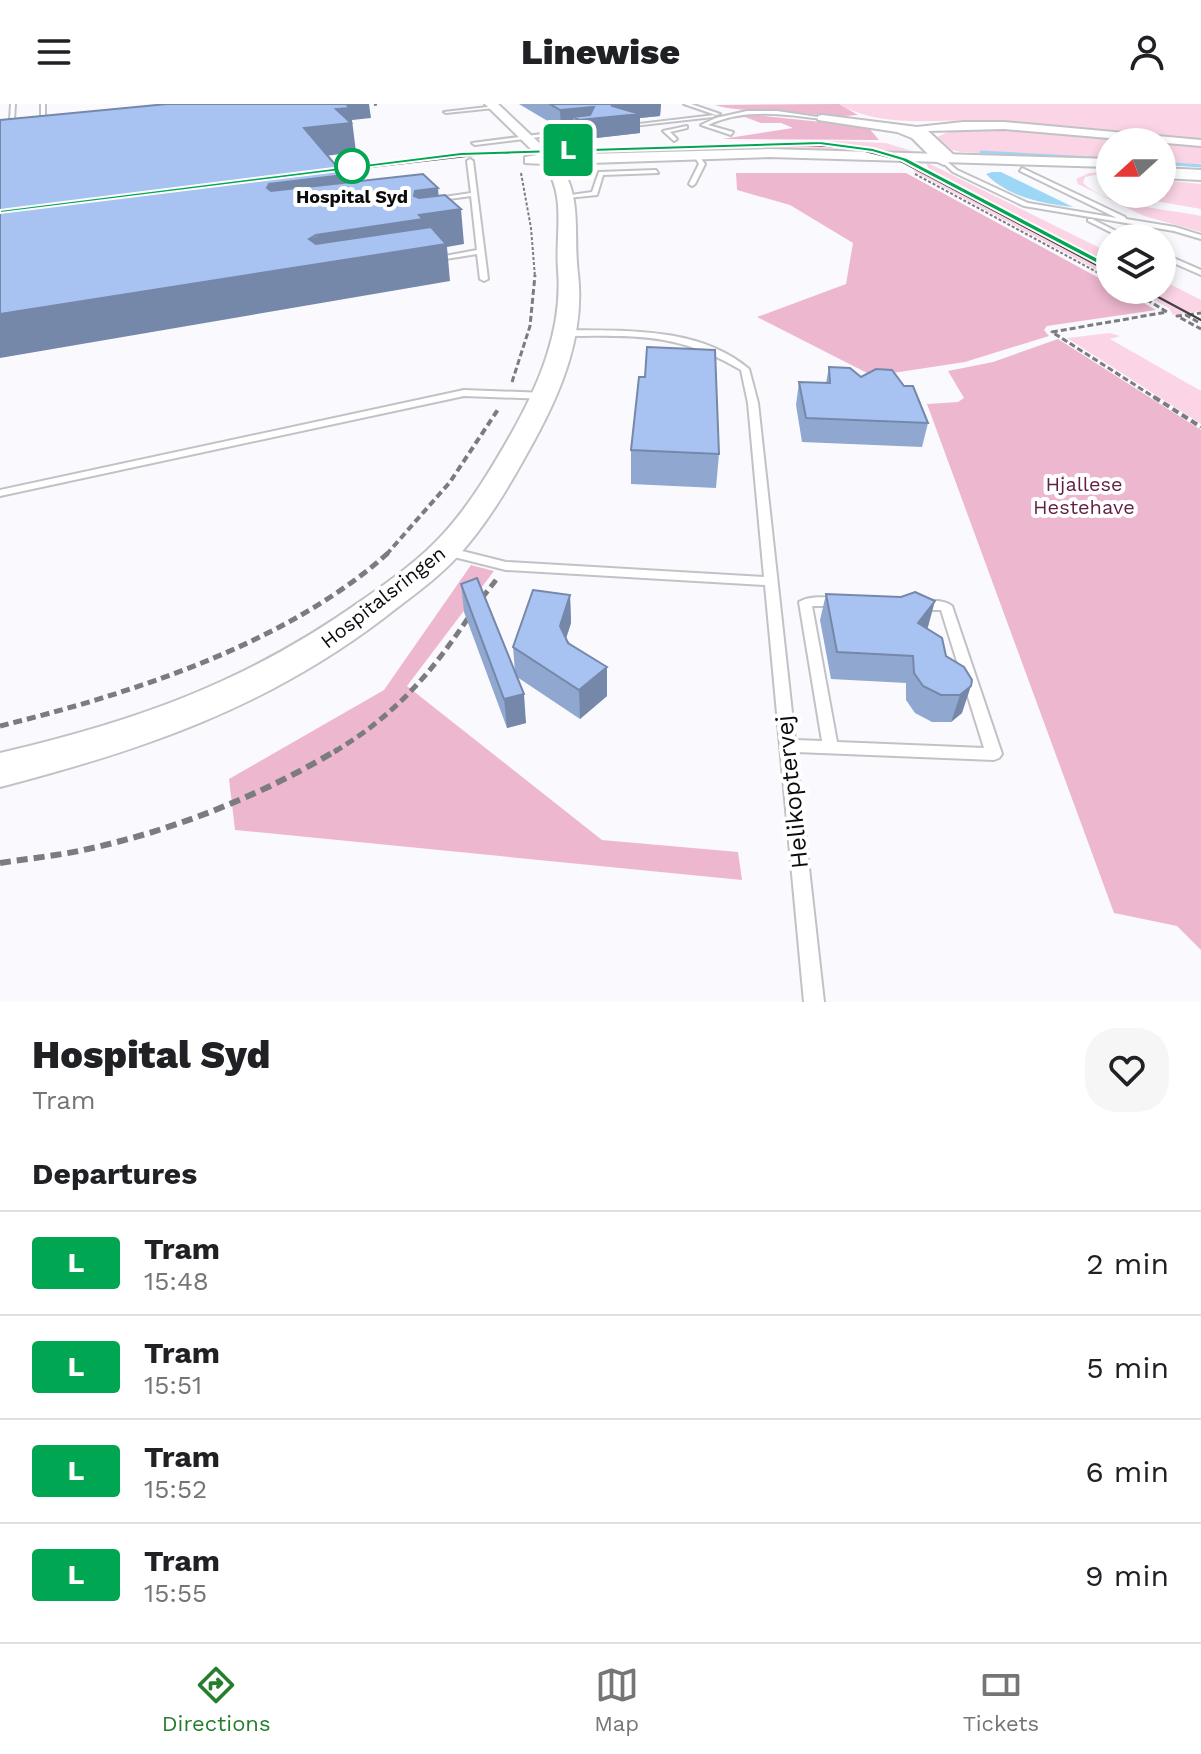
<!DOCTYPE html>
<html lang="en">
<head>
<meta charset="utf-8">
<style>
	body { margin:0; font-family:"Work Sans",sans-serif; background:#f6f6f6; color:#202124; height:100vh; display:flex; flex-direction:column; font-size:30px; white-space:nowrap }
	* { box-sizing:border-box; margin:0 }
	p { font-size:26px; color:#757577 }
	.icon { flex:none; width:44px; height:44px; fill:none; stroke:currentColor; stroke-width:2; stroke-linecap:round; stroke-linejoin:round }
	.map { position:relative; height:898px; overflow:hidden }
	.panel { display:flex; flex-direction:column; background:#fff; flex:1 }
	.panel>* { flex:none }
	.badge { padding:0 16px; border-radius:6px; font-size:28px; line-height:52px }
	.needle { width:52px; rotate:249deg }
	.controls { position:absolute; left:1096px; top:24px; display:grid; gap:16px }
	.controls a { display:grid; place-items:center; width:80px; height:80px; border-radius:50%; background:#fff; box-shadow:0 4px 12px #0003; font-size:40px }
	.map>.badge { position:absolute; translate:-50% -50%; box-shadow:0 0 0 4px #fff }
	h2 { padding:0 32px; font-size:30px; line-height:72px }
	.round { display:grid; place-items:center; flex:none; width:84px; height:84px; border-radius:32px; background:#f6f6f6 }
	.headline { display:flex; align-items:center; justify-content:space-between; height:136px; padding:0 32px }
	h1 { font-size:38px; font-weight:800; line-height:60px }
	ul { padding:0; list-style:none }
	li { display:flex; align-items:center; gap:24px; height:104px; padding:0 32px; border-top:2px solid #e0e0e0 }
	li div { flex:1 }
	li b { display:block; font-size:30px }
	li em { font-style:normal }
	li .badge { min-width:88px; font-weight:700; text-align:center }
	header { display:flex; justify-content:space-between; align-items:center; height:104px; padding:0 32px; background:#fff; font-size:36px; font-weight:800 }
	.tab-bar { display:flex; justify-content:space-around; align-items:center; height:112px; border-top:2px solid #e0e0e0; background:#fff; font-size:22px; color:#757577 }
	.tab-bar a { display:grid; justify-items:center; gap:4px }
	.tab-bar .on { color:#257e2c }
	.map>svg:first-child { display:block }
	.green { fill:#fbd4e5 }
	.forest { fill:#eeb7d0 }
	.water { fill:#9ed7f6 }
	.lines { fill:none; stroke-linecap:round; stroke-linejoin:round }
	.stream { stroke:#9ed7f6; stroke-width:3 }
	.service-casing { stroke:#c2c2c6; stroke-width:4 }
	.minor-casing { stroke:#c2c2c6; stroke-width:4 }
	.tertiary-casing { stroke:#c2c2c6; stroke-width:4 }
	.path-far4 { stroke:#7c7c7f; stroke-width:2; stroke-dasharray:3 2; stroke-linecap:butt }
	.path-far3 { stroke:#7c7c7f; stroke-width:3; stroke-dasharray:6 3; stroke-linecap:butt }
	.path-far2 { stroke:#7c7c7f; stroke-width:4; stroke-dasharray:7 4; stroke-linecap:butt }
	.path-far1 { stroke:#7c7c7f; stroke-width:5; stroke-dasharray:9 5; stroke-linecap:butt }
	.path { stroke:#7c7c7f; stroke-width:6; stroke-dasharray:11 6; stroke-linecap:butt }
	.service { fill:#fff; fill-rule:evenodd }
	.minor { fill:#fff; fill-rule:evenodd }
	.tertiary { fill:#fff; fill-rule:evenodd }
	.tram { stroke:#404043; stroke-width:2 }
	.wall { fill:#90a8cf }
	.shaded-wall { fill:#7688a9 }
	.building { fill:#a8c3f1; stroke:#7688a9; stroke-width:2 }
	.line { fill:#00a651; stroke:#fff; stroke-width:2 }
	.stop-dot { fill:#fff; stroke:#00a651; stroke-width:4 }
	.labels { text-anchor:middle; stroke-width:8; stroke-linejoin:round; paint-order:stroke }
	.far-stop-label { font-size:18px; font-weight:bold; fill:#0c0c0e; stroke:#fff }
	.park-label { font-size:20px; fill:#601f43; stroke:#fff }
	.street-label { font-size:20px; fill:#0c0c0e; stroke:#fff }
	.near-street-label { font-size:24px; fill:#0c0c0e; stroke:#fff }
</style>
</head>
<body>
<header><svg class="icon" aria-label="menu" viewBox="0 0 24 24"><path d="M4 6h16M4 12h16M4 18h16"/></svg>Linewise<svg class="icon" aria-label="person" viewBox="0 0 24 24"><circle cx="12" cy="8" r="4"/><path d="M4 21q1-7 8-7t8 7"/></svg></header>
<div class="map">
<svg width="1201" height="898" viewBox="0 0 1201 898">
	<rect width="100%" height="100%" fill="#fafafe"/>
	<g class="green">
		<path d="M839 0H1201V35C1132 28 1063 22 994 17 942 13 886 27 839 0Z"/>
		<path d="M1001 24 1201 40V63L1162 61V38H1110V56L961 48 952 46 937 33 953 26Z"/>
		<path d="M837 37 886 39 912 47 727 45 557 49 545 46Z"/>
		<path d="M926 58 1110 149V173L913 67 928 64Z"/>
		<path d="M1110 68 1085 73 1083 79C1106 102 1169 105 1201 112V128L1144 112 1078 80 1076 75 1089 69Z"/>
		<path d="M1162 76 1201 80V105L1115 90H1162Z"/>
		<path d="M1162 176 1201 196V207L1173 211 1169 204 1135 186H1162Z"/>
		<path d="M1110 229 1120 232 1110 235 1201 287V320L1067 234Z"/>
	</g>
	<g class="forest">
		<path d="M839 0 858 11C833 14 809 10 783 7 759 5 738 8 715 1Z"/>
		<path d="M755 11 868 23 879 36 722 35 793 24 781 19H761L742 12Z"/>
		<path d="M736 69H906L1110 180V186H1121L1156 206 1047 222 1044 226 1049 232 965 258 873 272 757 213 846 180 853 139 790 101 737 86Z"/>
		<path d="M1058 235 1201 326V846L1177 822 1114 809 927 300 958 298 964 294 948 267 993 258Z"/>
		<path d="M471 461 494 467 407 582 602 736 738 748 742 776 235 726 229 675 384 586Z"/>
	</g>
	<path class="water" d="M992 68H1001L1073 103C1043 100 1008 93 986 70Z"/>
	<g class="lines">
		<g class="stream">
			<path d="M981 48 1110 55"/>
			<path d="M1162 59 1201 62"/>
		</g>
		<defs>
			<g id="service">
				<path d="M11 0H15L14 16 12 17 10 16Z"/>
				<path d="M41 0H45V12L41 11Z"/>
				<path d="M684 0H691L720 10 716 11Z"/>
				<path d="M496 2 494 4 446 9 444 8Z"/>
				<path d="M747 7H777L824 14 822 15C784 10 744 4 708 21L733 28 731 31 701 21 716 14Z"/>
				<path d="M715 11 713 13 624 23 622 22Z"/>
				<path d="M687 22V24L670 28 677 35 674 37 663 27Z"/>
				<path d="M589 24 587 27 475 41 472 39Z"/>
				<path d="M696 48 705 60 695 80 692 82 689 80 699 60 693 50Z"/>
				<path d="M470 55 473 57 488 175 484 177 480 175 477 150 433 157 429 155 477 146 471 92 434 97 431 95 471 89 467 57Z"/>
				<path d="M944 55 957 66 1028 99 1117 114 1020 67 1022 64 1125 113 1126 115 1175 123 1201 131V135L1174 127 1024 102 953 68 941 57Z"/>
				<path d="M656 66 658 69 603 71 597 91 567 94 564 92 592 88 599 68Z"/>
				<path d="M1088 115H1092L1130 134H1122L1088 117Z"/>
				<path d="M1162 149 1201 166V171L1162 154Z"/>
				<path d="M566 226C628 227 699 223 749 265L758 299 795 636 822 637 799 498C809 491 836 492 846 499L845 502H812L837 638 984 644 941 506H918L912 502C920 495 944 495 952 502L1002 650 999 654 994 656 796 648 824 898H804L765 481 506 466 442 450 440 447 446 443 506 458 764 473 748 299 741 266C698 241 664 232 614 232 597 231 580 233 563 231V227Z"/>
				<path d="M464 286 546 289 551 292 546 295 464 292 0 392V386Z"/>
			</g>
			<path id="minor" d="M822 11 917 23 963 18H1004L1201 36V42L1004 25 928 27 956 53 944 61 935 57 912 34 897 28 818 16V12Z"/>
			<g id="tertiary">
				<path d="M485 0H498L552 51 769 45 1110 55V63L769 53 559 60C583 92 573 132 578 170 585 229 562 286 534 337 512 377 489 418 458 452 436 476 409 494 384 514 266 604 142 646 0 683V649C137 617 245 579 361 497 391 476 421 455 445 428 471 399 491 365 510 332 539 281 563 225 558 166 555 129 567 92 544 60L525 59V53L537 51Z"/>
				<path d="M1162 64 1201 66V76L1162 74Z"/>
			</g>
		</defs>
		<use href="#service" class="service-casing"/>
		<use href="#minor" class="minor-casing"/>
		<use href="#tertiary" class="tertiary-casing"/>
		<g class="path-far4">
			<path d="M374 1 379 0"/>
			<path d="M521 69 531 124 535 173"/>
			<path d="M915 70 1106 173"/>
		</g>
		<g class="path-far3">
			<path d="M1102 171 1110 175"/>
			<path d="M1131 186 1167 208 1052 228 1157 295"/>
			<path d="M1188 211 1201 209"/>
			<path d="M1198 218 1186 211 1177 212 1201 225"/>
			<path d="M512 278 530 222 535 171"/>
		</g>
		<g class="path-far2">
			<path d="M1154 293 1201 323"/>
			<path d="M386 451 450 378 499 304"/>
		</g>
		<g class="path-far1">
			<path d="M482 494 496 476"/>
			<path d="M0 622C130 590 287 540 388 449"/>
			<path d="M334 648C395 611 431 570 470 511"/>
		</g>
		<path class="path" d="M0 759C26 755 53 752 79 747 169 728 259 693 337 646"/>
		<use href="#service" class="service"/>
		<use href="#minor" class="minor"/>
		<use href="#tertiary" class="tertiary"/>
		<g class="tram">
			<path d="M318 69 484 50 802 41 849 43 897 55 1110 168"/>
			<path d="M1145 186 1201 216"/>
		</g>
	</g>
	<g class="wall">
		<path d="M519 0H661L660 12 640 14V29L579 36 573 32V24L561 25Z"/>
		<path d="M829 263 861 273 928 319 922 343 802 338 796 301 799 278 826 279Z"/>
		<path d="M631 346 719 350 716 384 631 380Z"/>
		<path d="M461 480 515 568 513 543 570 491 571 519 566 534 607 592 580 615 517 573 526 619 507 624 464 508Z"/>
		<path d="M826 490 928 523 927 524 946 552 964 563 962 609 951 618H932L915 609 906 596V579L831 575 820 516Z"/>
	</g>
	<g class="shaded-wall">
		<path d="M337 0H369L371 14 352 16 356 48 310 54 304 24Z"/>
		<path d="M610 0H661L660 12 640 14V29L579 36V16L573 13V24L561 25 560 6Z"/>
		<path d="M344 71 349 104 277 114 267 84 269 80Z"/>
		<path d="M438 84 440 108 461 105 464 140 447 143 450 177 0 254V210L309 135 414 92 415 87Z"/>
		<path d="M570 491 571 519 561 550 560 522Z"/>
		<path d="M935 497 928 523 910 545 918 519Z"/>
		<path d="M607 563V592L580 615 579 586Z"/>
		<path d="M971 582 962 609 951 618 960 591Z"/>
		<path d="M524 590 526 619 507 624 504 595Z"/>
	</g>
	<g class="building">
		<path d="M167 0H346L350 4 336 5 351 19 304 24 344 71 269 80 267 84 271 87 423 70 438 84 415 87 414 92 419 94 445 91 461 105 419 111 423 115 316 131 309 135 316 140 431 123 446 140 0 210V16Z"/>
		<path d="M550 0H611L612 2 640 10 579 16 573 13 590 11 594 3 560 6Z"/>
		<path d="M647 243 715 246 719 350 631 346 639 273H645Z"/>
		<path d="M829 263 850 264 861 273 876 265 892 266 904 282H913L928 319 806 314 799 278 830 279Z"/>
		<path d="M477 474 524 590 504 595 461 480Z"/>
		<path d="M533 486 570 491 560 522 568 539 607 563 579 586 513 543Z"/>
		<path d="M915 488 935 497 918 519 942 534 946 552 964 563 972 576 971 582 960 591H941L923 582 914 569 913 552 837 548 826 490 901 493Z"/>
	</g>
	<path class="line" d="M820 37 873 44 907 54 1115 163 1107 165 902 57 872 48 820 41 461 52 0 109V106L461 48Z"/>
	<circle class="stop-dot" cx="352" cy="62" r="16"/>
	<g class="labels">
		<g class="far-stop-label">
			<text x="352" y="99">Hospital Syd</text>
		</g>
		<g class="park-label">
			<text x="1084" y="387">Hjallese<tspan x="1084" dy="23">Hestehave</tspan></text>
		</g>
		<g class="street-label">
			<text transform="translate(383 493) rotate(-38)" y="7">Hospitalsringen</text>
		</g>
		<g class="near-street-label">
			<text transform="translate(792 688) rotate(-96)" y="8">Helikoptervej</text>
		</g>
	</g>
</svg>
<div class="controls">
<a><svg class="needle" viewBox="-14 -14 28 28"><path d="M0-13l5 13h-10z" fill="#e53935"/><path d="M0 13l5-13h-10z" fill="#757577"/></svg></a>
<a><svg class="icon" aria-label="layers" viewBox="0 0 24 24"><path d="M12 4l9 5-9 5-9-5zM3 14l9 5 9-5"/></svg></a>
</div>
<b class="badge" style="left:568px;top:46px;background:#00a651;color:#fff">L</b>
</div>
<section class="panel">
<div class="headline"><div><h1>Hospital Syd</h1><p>Tram</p></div><a class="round"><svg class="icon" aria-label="heart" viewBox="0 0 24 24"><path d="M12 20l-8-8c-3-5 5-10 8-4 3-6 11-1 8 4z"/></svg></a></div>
<h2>Departures</h2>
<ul>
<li><span class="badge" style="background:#00a651;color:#fff">L</span><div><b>Tram</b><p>15:48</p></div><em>2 min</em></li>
<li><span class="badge" style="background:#00a651;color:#fff">L</span><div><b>Tram</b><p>15:51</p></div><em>5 min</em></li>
<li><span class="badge" style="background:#00a651;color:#fff">L</span><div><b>Tram</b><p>15:52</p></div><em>6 min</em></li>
<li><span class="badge" style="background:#00a651;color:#fff">L</span><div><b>Tram</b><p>15:55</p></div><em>9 min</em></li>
</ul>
</section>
<nav class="tab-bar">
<a class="on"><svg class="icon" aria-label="directions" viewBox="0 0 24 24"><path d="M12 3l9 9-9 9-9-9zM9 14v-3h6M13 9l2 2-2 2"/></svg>Directions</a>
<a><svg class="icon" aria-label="map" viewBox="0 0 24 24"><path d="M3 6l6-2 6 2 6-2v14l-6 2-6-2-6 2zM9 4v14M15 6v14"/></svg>Map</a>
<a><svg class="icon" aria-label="tickets" viewBox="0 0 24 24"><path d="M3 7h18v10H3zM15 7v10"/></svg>Tickets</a>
</nav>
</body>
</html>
